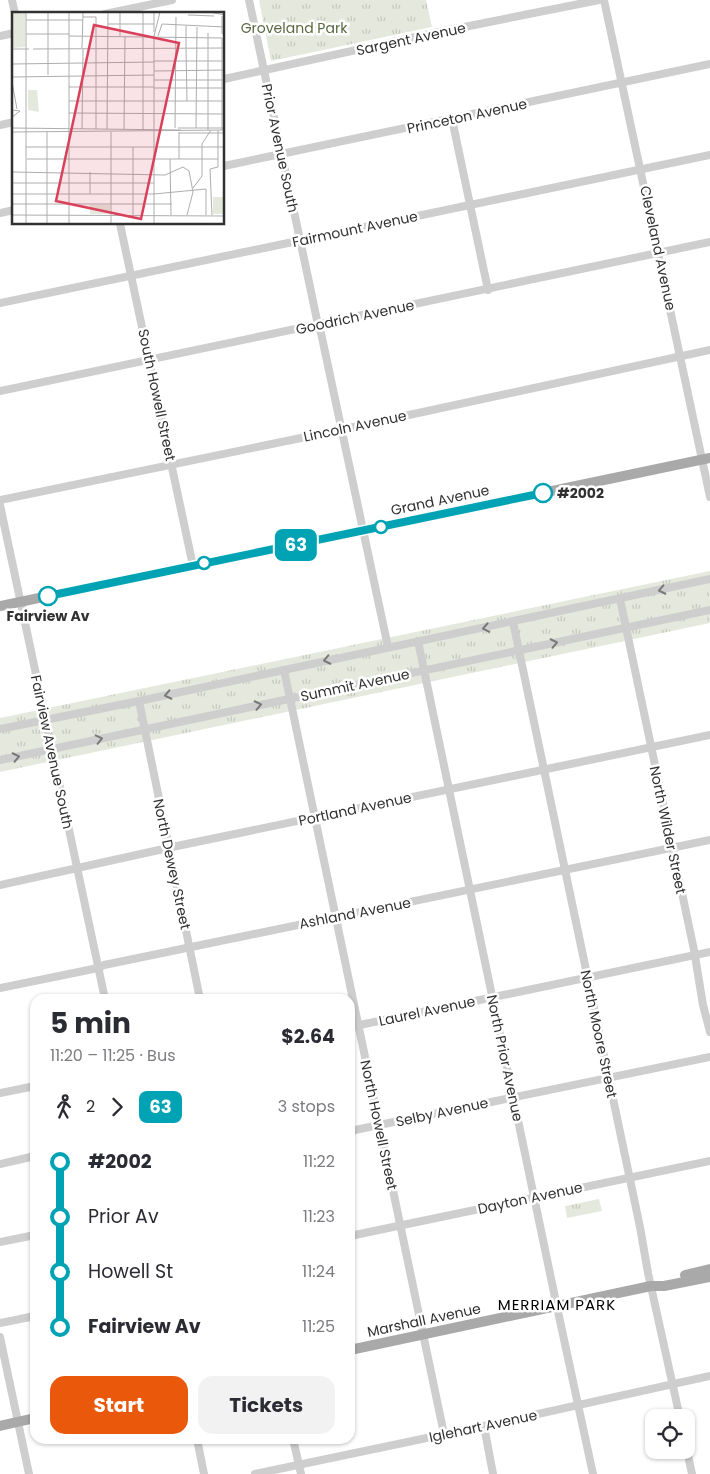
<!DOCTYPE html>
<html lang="en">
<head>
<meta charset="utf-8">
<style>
	body { margin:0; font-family:Poppins,sans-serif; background:#f2f2f3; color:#2b2b33; height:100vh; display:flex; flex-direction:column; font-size:19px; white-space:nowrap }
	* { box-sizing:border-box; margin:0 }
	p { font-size:16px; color:#7c7c81 }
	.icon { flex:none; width:28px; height:28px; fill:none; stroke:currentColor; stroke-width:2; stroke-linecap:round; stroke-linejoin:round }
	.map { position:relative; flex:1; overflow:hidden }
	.details { position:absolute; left:30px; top:994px; width:325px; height:450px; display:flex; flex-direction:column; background:#fff; border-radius:15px; box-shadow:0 1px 4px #0004 }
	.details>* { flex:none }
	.badge { padding:0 10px; border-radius:8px; font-size:18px; line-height:32px }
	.buttons { position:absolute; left:645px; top:1409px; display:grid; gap:10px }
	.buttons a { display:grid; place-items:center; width:50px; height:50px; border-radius:10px; background:#fff; box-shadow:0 1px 4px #0004; font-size:25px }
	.map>.badge { position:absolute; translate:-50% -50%; box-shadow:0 0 0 2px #fff }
	.legs { display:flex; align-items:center; gap:8px; height:55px; padding:0 20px; font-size:16px }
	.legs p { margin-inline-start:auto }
	.overview { display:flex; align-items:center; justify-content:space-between; height:85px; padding:0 20px }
	h1 { font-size:28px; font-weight:700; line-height:38px }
	.button { display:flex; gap:10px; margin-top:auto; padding:10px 20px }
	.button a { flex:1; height:58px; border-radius:15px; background:#ea580c; color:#fff; font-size:20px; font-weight:700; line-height:58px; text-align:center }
	.button a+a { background:#f2f2f3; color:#2b2b33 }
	ul { padding:0 20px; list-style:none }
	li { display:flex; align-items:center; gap:18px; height:55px; font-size:19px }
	li i { display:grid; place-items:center; width:8px; height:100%; margin:0 6px; background:currentColor }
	li i::after { content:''; width:12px; height:12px; margin:-6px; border:4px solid; border-radius:50%; background:#fff }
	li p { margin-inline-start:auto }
	li:first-child i { background:linear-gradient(#0000 50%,currentColor 0) }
	li:last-child i { background:linear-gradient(currentColor 50%,#0000 0) }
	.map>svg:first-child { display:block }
	.park { fill:url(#park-tufts) }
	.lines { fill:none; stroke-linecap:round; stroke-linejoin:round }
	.minor { stroke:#cecece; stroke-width:8 }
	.major { stroke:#a9a9a9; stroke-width:10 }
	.oneway { stroke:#787878 }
	.line-1-casing { stroke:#fff; stroke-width:11 }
	.line-1 { stroke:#00a3b4; stroke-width:8 }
	.stop-1-dot { fill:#fff; stroke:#00a3b4; stroke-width:2.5 }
	.labels { text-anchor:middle; stroke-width:5; stroke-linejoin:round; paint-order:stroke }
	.park-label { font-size:14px; fill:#586a41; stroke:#fff }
	.street-label { font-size:14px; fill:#313131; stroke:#fff }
	.stop-label { font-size:14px; font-weight:bold; fill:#313131; stroke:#fff; text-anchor:start }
	.neighbourhood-label { font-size:15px; letter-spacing:1px; fill:#000; stroke:#fff }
	.inset-road { fill:none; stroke:#adadad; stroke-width:1 }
	.view { fill:#d9415b; fill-opacity:0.15; stroke:#d9415b; stroke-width:2.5 }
	.inset-edge { fill:none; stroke:#313131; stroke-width:2.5 }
</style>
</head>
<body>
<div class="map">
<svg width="710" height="1474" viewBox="0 0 710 1474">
	<defs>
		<pattern id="park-tufts" width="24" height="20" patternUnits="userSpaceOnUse" patternTransform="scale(1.25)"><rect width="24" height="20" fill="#e5e9dd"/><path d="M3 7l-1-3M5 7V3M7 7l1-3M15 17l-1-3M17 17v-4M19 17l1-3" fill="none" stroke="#c5c8be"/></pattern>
	</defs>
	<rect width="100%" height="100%" fill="#fff"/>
	<g class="park">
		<path d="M259 0H426L432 27 271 61Z"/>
		<path d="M710 571V623L0 772V718Z"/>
		<path d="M599 1199 602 1211 567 1218 565 1206Z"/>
	</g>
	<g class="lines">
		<g class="minor">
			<path d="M12 0 15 14"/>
			<path d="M249 0 309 282 318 325 321 333 388 647"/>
			<path d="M604 0 710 497"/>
			<path d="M105 14 172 0"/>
			<path d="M0 36 14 33"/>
			<path d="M224 79 434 33 599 0"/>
			<path d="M452 119 488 290"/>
			<path d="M0 125 14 122"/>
			<path d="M224 166 710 64"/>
			<path d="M0 213 14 210"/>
			<path d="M120 224 193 566"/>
			<path d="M0 303 710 155"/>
			<path d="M0 391 710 242"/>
			<path d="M0 500 335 431 710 350"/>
			<path d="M0 505 105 999"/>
			<path d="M620 599 694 950 703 1005 710 1032"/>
			<path d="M513 622 640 1227 648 1273 680 1418"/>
			<path d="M418 641 557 1307 593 1474"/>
			<path d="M284 670 444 1434"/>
			<path d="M139 701 200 999"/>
			<path d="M0 729 139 701 710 579"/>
			<path d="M0 760 710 610"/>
			<path d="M0 885 177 846 710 735"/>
			<path d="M0 988 98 968 104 965 710 840"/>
			<path d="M350 1027 710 952"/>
			<path d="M0 1093 35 1086"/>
			<path d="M350 1131 710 1057"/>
			<path d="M0 1164 35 1156"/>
			<path d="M350 1236 710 1161"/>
			<path d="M0 1242 35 1235"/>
			<path d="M0 1323 35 1316"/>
			<path d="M0 1337 29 1474"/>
			<path d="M484 1426 493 1474"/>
			<path d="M197 1439 204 1474"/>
			<path d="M293 1439 301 1474"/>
			<path d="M686 1446 692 1474"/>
			<path d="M255 1474 484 1426 710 1376"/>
		</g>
		<g class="major">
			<path d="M0 606 710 458"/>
			<path d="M685 1275 710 1269"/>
			<path d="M350 1350 651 1286H664L710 1277"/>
			<path d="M0 1426 35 1418"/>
		</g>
	</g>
	<defs><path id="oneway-chevron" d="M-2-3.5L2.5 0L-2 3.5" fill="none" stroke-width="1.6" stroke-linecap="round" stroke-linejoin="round" transform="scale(1.25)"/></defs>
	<g class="oneway">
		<use href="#oneway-chevron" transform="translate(662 590) rotate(168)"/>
		<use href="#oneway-chevron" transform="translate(486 628) rotate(169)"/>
		<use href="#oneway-chevron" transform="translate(554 643) rotate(-12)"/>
		<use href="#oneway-chevron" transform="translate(327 660) rotate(168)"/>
		<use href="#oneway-chevron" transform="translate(168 695) rotate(168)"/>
		<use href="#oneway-chevron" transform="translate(258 705) rotate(-12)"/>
		<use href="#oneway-chevron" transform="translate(99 739) rotate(-13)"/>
		<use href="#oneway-chevron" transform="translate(16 757) rotate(-12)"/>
	</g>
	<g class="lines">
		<defs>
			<path id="line-1" d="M48 596 543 493"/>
		</defs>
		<use href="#line-1" class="line-1-casing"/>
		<use href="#line-1" class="line-1"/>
	</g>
	<g class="stop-1-dot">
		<circle cx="543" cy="493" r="9"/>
		<circle cx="381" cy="527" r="6"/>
		<circle cx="204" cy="563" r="6"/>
		<circle cx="48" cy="596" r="9"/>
	</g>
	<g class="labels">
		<g class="park-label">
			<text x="294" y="33">Groveland Park</text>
		</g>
		<g class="street-label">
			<text transform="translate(411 39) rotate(-12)" y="5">Sargent Avenue</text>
			<text transform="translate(467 116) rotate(-12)" y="5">Princeton Avenue</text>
			<text transform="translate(280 148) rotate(78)" y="5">Prior Avenue South</text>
			<text transform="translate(355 229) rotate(-12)" y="5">Fairmount Avenue</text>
			<text transform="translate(658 248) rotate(78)" y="5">Cleveland Avenue</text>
			<text transform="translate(355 317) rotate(-12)" y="5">Goodrich Avenue</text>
			<text transform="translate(157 395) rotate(78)" y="5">South Howell Street</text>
			<text transform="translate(355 426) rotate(-12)" y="5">Lincoln Avenue</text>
			<text transform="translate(440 500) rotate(-12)" y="5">Grand Avenue</text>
			<text transform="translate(355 685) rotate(-12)" y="5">Summit Avenue</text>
			<text transform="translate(52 752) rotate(78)" y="5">Fairview Avenue South</text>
			<text transform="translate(355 809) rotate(-12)" y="5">Portland Avenue</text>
			<text transform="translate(668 830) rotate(78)" y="5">North Wilder Street</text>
			<text transform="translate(172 864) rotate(78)" y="5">North Dewey Street</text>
			<text transform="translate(355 913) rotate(-11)" y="5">Ashland Avenue</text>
			<text transform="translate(427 1011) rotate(-12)" y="5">Laurel Avenue</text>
			<text transform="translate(599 1034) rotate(78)" y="5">North Moore Street</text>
			<text transform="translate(505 1058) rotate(78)" y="5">North Prior Avenue</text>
			<text transform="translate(442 1112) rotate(-12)" y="5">Selby Avenue</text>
			<text transform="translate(379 1125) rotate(78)" y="5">North Howell Street</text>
			<text transform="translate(530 1198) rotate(-12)" y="5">Dayton Avenue</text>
			<text transform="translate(424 1320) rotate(-12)" y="5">Marshall Avenue</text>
			<text transform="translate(483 1426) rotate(-12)" y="5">Iglehart Avenue</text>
		</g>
		<g class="stop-label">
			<text x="557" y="498">#2002</text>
			<text x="48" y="621" text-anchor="middle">Fairview Av</text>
		</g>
		<g class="neighbourhood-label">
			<text x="557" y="1310">MERRIAM PARK</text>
		</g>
	</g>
	<g transform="translate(12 12)">
		<rect width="212" height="212" fill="#fff"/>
		<path d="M0 0H13V35L0 36ZM16 78H25L27 100 16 98ZM201 185H212V202H201Z" fill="#e5e9dd"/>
		<path d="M78 193H98V202H78Z" fill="#e5e9dd"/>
		<path class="inset-road" d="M36 0V63M108 0V24M197 0 213 3M176 3 202 4M71 5H84V117M14 8H71M96 12H142M142 20V0M14 22H57M210 22V4M57 24 210 26V118M146 24 150 12 213 15M70 36 71 0M174 36V14M0 37H17M21 37 213 36M174 37 175 89M142 49H213M0 52 142 50M142 59 213 58M0 65 142 63M142 68H213M0 70 5 97M57 75H142M142 76H213M57 89H213M0 98 8 99 0 105M57 101 213 102M0 116 169 118M163 116 164 5M166 116H213M184 116 185 15M70 117 71 37M95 117 96 0M112 117 113 24M131 117V0M196 118V21M0 120 213 118M99 120V212M167 120V147M167 121H213M14 135H213M121 135V203M15 147H206M158 147 159 203M171 155 177 159 181 180 175 203M0 160 153 163 171 155M0 171H142M181 176 190 164V132L199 118M0 182H142L194 177V203M78 182V160M0 192H160M0 203 213 204M200 203 198 157 206 155V118M14 212V0M35 212V119M57 212V0M142 212V24L148 0"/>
		<path class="view" d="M82 13 167 31 129 207 44 189Z"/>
		<rect width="212" height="212" class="inset-edge"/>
	</g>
</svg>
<div class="buttons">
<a><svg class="icon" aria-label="locate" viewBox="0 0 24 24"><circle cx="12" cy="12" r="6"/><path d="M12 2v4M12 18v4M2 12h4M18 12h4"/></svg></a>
</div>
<b class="badge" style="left:296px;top:545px;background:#00a3b4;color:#fff">63</b>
<section class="details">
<div class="overview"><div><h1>5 min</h1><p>11:20 – 11:25 · Bus</p></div><b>$2.64</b></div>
<div class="legs"><svg class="icon" aria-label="walk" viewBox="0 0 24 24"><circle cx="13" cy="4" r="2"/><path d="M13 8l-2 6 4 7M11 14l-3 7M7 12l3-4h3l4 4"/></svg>2<svg class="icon" aria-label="forward" viewBox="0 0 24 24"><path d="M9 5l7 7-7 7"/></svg><b class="badge" style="background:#00a3b4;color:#fff">63</b><p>3 stops</p></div>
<ul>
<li><i style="color:#00a3b4"></i><b>#2002</b><p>11:22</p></li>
<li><i style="color:#00a3b4"></i><span>Prior Av</span><p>11:23</p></li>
<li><i style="color:#00a3b4"></i><span>Howell St</span><p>11:24</p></li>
<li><i style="color:#00a3b4"></i><b>Fairview Av</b><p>11:25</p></li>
</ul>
<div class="button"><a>Start</a><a>Tickets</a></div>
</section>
</div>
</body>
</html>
